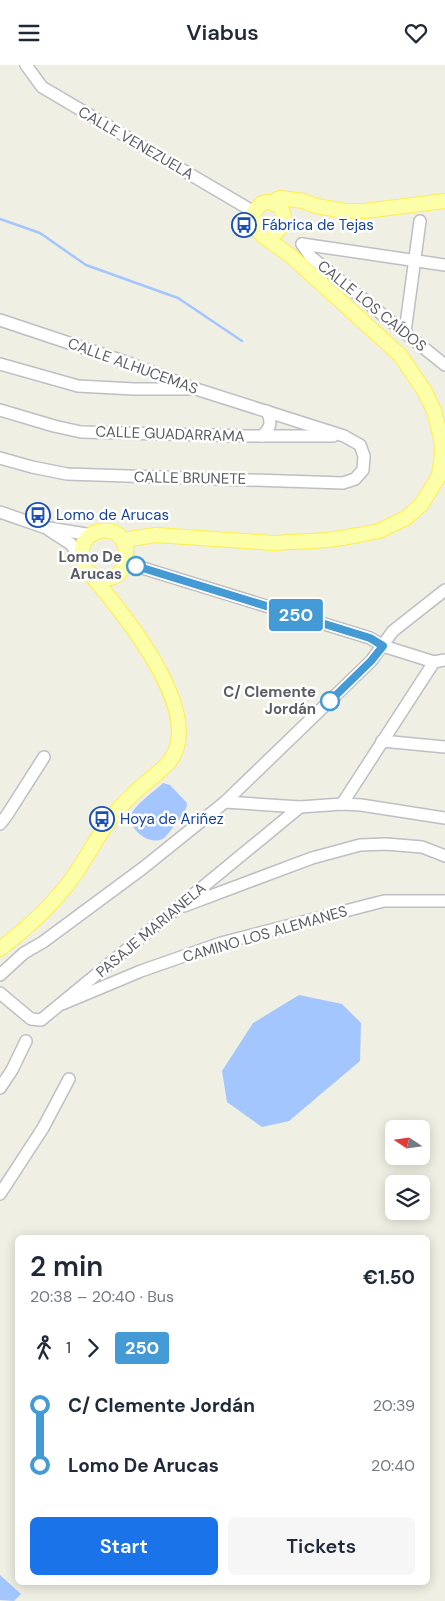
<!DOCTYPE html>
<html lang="en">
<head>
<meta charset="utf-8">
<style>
	body { margin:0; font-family:"DM Sans",sans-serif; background:#f6f6f7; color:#1f2937; height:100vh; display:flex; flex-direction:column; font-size:19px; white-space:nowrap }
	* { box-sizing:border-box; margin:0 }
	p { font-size:16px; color:#747a83 }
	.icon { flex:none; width:28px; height:28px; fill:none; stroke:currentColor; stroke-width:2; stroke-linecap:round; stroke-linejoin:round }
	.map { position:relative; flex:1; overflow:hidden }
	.sheet { position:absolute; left:15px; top:1170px; width:415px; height:350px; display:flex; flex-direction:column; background:#fff; border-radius:8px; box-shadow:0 2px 12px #0003 }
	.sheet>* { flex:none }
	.badge { padding:0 10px; border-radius:4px; font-size:18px; line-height:32px }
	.needle { width:32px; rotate:283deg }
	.tools { position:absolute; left:385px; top:1055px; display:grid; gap:10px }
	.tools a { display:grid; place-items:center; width:45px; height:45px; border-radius:8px; background:#fff; box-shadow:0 2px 12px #0003; font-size:25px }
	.map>.badge { position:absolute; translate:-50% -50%; box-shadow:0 0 0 2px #fff }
	.legs { display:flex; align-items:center; gap:8px; height:55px; padding:0 15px; font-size:16px }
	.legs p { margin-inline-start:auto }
	.overview { display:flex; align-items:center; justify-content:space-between; height:85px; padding:0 15px }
	h1 { font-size:28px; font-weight:600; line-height:38px }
	.action { display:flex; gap:10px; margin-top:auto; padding:10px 15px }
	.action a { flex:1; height:58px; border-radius:8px; background:#1a73e8; color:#fff; font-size:20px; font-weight:600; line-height:58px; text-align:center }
	.action a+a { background:#f6f6f7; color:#1f2937 }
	ul { padding:0 15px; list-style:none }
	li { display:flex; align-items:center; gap:18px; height:60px; font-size:19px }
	li i { display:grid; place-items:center; width:8px; height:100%; margin:0 6px; background:currentColor }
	li i::after { content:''; width:12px; height:12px; margin:-6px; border:4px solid; border-radius:50%; background:#fff }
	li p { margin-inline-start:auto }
	li:first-child i { background:linear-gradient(#0000 50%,currentColor 0) }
	li:last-child i { background:linear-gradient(currentColor 50%,#0000 0) }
	header { display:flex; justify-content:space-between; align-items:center; height:65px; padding:0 15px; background:#fff; font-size:22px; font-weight:600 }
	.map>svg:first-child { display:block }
	.water { fill:#a3c6ff }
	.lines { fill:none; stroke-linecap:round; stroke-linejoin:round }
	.stream { stroke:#a3c6ff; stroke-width:2.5 }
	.minor-casing { stroke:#bdbfc5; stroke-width:14 }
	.major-casing { stroke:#ffee4c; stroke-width:16 }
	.minor { stroke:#fff; stroke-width:11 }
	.major { stroke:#fdffa8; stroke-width:14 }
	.line-1-casing { stroke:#fff; stroke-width:11 }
	.line-1 { stroke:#449ad5; stroke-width:8 }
	.stop-1-dot { fill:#fff; stroke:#449ad5; stroke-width:2.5 }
	.labels { text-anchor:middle; stroke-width:5; stroke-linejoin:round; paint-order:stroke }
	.street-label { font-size:15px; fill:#5b5d65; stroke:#fff }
	.transit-label { font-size:15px; fill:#164399; stroke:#fff; text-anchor:start }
	.stop-label { font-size:15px; font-weight:bold; fill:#5b5d65; stroke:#fff; text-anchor:end }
</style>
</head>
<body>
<header><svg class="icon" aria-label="menu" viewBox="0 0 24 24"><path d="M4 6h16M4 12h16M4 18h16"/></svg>Viabus<svg class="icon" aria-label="heart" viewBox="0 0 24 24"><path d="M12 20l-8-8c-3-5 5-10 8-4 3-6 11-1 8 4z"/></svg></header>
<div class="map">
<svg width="445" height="1536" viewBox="0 0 445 1536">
	<rect width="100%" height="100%" fill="#efefe3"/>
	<g class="water">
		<path d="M163 718 170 720 187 738C186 749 181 753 174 761 171 765 167 770 164 773 149 783 125 761 132 748 137 738 155 726 163 718Z"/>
		<path d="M299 930 342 939 361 958 360 996 289 1056 262 1062 227 1037 222 1006 253 958Z"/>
		<path d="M0 1510 21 1529 14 1536 0 1535Z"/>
	</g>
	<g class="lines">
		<path class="stream" d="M0 154 40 168 86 200 178 233 242 276"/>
		<defs>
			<g id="minor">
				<path d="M26 0 42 22 254 147"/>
				<path d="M302 179 311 192 445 300"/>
				<path d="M302 179 445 200"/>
				<path d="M0 255 126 297 196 324 344 371 360 380 364 391 363 405 355 414 343 418 67 409 32 402 0 393"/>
				<path d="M405 267 420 156"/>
				<path d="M0 299 78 321 134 324H189"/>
				<path d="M0 345 54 361 81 367 247 371H333"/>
				<path d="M262 371C271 362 272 358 267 346"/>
				<path d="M0 447 43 462 92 470"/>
				<path d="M49 465 71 479 83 499"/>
				<path d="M127 493 136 501 370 573 383 581 434 597 445 595"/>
				<path d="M382 676 445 682"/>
				<path d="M225 737 300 742 342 739 361 740 445 753"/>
				<path d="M342 739 434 597"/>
				<path d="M0 759 7 750 44 692"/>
				<path d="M184 841 312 793 360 780 386 779 422 782 445 791"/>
				<path d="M0 910 24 888 43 877 143 803 225 737 371 596 393 566 445 525"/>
				<path d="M0 928 31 954 41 955 300 742"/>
				<path d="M62 939 141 906 221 878 384 836H445"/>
				<path d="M0 1023 12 1005 26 976"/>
				<path d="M0 1129 43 1063 69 1014"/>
			</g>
			<g id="major">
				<path d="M272 137 280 133 303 136 316 141 345 146H365L445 136"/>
				<path d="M123 475 156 470 274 478 329 475 359 470 379 466 406 453 421 440 439 411 442 388 441 373 434 346 425 327 400 290 291 191 263 171 256 163 254 158V147L261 139 266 137C279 138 286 146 284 159L277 167 266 169 261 167"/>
				<path d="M0 884C26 864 54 839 73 812 87 793 97 771 112 752 124 736 138 724 153 712 158 707 165 702 170 696 207 646 117 540 84 502 79 489 81 472 97 467 140 454 134 535 89 508"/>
			</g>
		</defs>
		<use href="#minor" class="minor-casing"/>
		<use href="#major" class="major-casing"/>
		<use href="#minor" class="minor"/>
		<use href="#major" class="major"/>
	</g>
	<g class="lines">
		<defs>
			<path id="line-1" d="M136 501 370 573 383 581 371 596 330 636"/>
		</defs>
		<use href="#line-1" class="line-1-casing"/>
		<use href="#line-1" class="line-1"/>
	</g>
	<defs>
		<symbol id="bus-ring" viewBox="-11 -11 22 22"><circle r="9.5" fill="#fff" stroke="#1a4fb4" stroke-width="1.5"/><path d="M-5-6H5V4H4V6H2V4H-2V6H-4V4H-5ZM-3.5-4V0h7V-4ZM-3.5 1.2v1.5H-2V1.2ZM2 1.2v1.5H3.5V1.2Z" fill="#1a4fb4"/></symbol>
	</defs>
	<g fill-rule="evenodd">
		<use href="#bus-ring" x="230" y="146" width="28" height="28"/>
		<use href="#bus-ring" x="24" y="436" width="28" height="28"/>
		<use href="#bus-ring" x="88" y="740" width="28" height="28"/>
	</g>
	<g class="stop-1-dot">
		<circle cx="136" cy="501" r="9"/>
		<circle cx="330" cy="636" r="9"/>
	</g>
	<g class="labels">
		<g class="street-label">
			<text transform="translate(136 78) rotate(30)" y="5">CALLE VENEZUELA</text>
			<text transform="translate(372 241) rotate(39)" y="5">CALLE LOS CAÍDOS</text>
			<text transform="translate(133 301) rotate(20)" y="5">CALLE ALHUCEMAS</text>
			<text transform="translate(170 369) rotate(2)" y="5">CALLE GUADARRAMA</text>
			<text transform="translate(190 413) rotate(1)" y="5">CALLE BRUNETE</text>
			<text transform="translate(151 865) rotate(-40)" y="5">PASAJE MARIANELA</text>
			<text transform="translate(265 869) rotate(-16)" y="5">CAMINO LOS ALEMANES</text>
		</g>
		<g class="transit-label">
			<text x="262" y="165">Fábrica de Tejas</text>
			<text x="56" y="455">Lomo de Arucas</text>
			<text x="120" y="759">Hoya de Ariñez</text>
		</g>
		<g class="stop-label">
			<text x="122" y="497">Lomo De<tspan x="122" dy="17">Arucas</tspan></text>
			<text x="316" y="632">C/ Clemente<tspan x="316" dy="17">Jordán</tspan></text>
		</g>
	</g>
</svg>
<div class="tools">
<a><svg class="needle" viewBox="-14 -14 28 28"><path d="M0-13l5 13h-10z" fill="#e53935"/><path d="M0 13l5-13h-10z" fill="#747a83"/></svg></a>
<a><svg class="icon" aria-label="layers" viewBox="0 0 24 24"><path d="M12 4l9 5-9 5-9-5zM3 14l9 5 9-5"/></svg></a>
</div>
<b class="badge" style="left:296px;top:550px;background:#449ad5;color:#fff">250</b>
<section class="sheet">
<div class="overview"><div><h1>2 min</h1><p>20:38 – 20:40 · Bus</p></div><b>€1.50</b></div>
<div class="legs"><svg class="icon" aria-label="walk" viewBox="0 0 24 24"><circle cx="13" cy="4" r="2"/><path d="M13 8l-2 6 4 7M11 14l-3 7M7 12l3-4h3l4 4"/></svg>1<svg class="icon" aria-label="forward" viewBox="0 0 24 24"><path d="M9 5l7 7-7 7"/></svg><b class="badge" style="background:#449ad5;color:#fff">250</b></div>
<ul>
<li><i style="color:#449ad5"></i><b>C/ Clemente Jordán</b><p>20:39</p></li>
<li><i style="color:#449ad5"></i><b>Lomo De Arucas</b><p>20:40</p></li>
</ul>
<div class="action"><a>Start</a><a>Tickets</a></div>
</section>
</div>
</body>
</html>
